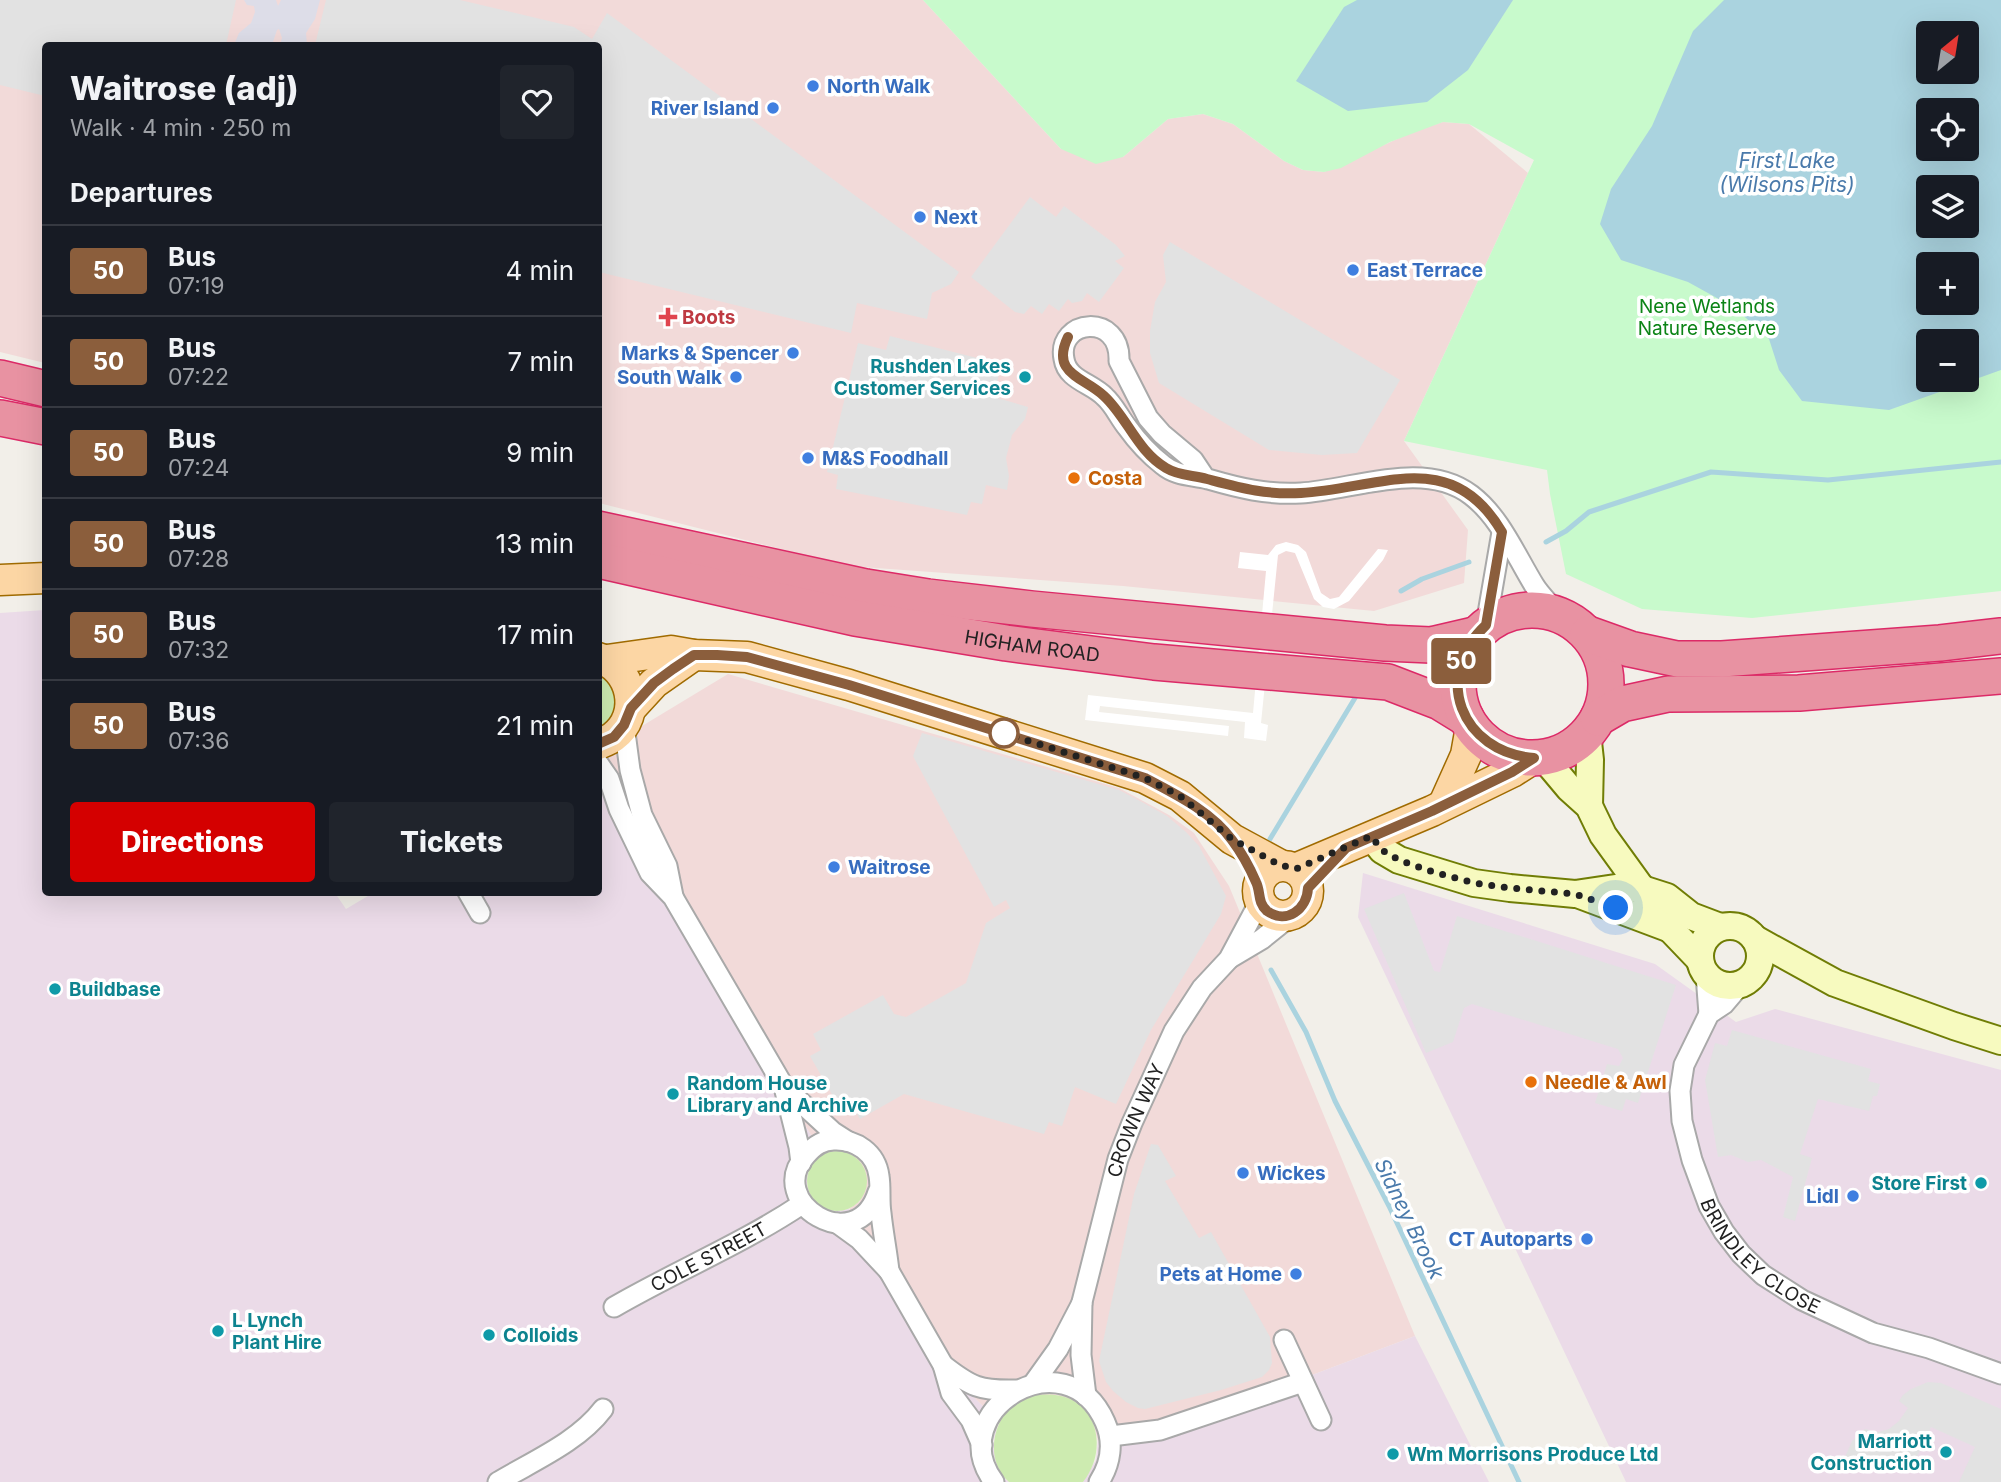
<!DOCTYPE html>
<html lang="en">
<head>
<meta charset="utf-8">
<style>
	body { margin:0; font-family:Inter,sans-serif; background:#20242c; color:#f1f3f6; height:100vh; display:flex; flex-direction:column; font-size:26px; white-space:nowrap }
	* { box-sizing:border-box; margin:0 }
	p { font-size:23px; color:#9ea1a6 }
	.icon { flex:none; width:38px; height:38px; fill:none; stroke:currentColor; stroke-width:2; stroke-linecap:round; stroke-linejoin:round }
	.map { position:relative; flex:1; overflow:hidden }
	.sheet { position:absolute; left:42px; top:42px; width:560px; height:854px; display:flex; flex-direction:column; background:#171b24; border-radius:7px; box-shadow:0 7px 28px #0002 }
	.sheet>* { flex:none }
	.badge { padding:0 14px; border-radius:5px; font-size:24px; line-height:46px }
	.needle { width:46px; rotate:30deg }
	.tools { position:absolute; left:1916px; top:21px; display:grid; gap:14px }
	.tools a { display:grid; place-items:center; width:63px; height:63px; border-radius:7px; background:#171b24; box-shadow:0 7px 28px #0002; font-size:35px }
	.you { position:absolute; width:35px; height:35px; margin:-18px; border:5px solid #fff; border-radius:50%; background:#1a73e8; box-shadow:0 0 0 10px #1a73e833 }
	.map>.badge { position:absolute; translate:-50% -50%; box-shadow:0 0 0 4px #fff }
	h2 { padding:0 28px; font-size:26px; line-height:63px }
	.round { display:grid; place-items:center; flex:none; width:74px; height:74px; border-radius:7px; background:#20242c }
	.summary { display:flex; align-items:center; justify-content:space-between; height:119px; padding:0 28px }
	h1 { font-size:33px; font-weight:800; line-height:52px }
	.button { display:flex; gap:14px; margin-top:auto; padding:14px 28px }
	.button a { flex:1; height:80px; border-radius:7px; background:#d40000; color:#fff; font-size:28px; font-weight:800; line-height:80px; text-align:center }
	.button a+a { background:#20242c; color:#f1f3f6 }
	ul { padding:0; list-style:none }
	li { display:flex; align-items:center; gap:21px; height:91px; padding:0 28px; border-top:2px solid #363941 }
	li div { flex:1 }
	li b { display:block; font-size:26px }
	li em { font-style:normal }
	li .badge { min-width:77px; font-weight:700; text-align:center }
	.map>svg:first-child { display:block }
	.commercial { fill:#f2dad9 }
	.industrial { fill:#ebdbe8 }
	.grass { fill:#cdebb0 }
	.park { fill:#c8facc; fill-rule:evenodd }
	.parking { fill:#e2e2e2 }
	.plaza { fill:#dddde8 }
	.water { fill:#aad3df; fill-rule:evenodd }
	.pier { fill:#fff }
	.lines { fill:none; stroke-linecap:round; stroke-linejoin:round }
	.stream { stroke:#aad3df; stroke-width:5 }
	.street-casing { stroke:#a9a9a9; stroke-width:23 }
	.secondary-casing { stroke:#707d05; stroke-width:30 }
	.primary-casing { stroke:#a06b00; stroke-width:33 }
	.highway-casing { stroke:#dc2a67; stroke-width:38 }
	.street { stroke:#fff; stroke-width:19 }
	.secondary { stroke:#f7fabf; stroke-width:26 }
	.primary { stroke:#fcd6a4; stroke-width:30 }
	.highway { stroke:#e892a2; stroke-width:35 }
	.line-casing { stroke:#fff; stroke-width:16 }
	.line { stroke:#8b5e3c; stroke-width:10 }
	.walk { stroke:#222; stroke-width:7; stroke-dasharray:0 12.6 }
	.shop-dot { fill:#3f7fe0; stroke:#fff; stroke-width:2.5 }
	.health-dot { fill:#e0444e; stroke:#fff; stroke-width:2.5 }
	.culture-dot { fill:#0f9aa8; stroke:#fff; stroke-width:2.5 }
	.food-dot { fill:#e8710a; stroke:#fff; stroke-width:2.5 }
	.stop-dot { fill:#fff; stroke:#8b5e3c; stroke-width:3.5 }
	.labels { text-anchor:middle; stroke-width:7; stroke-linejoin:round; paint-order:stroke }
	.shop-label { font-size:19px; font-weight:bold; fill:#366cbe; stroke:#fff; text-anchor:start }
	.park-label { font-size:19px; fill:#0c8416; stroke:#fff }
	.health-label { font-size:19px; font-weight:bold; fill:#be3a42; stroke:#fff; text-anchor:start }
	.culture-label { font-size:19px; font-weight:bold; fill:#0d838f; stroke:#fff; text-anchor:start }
	.food-label { font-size:19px; font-weight:bold; fill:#c56008; stroke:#fff; text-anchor:start }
	.street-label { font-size:19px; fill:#222; stroke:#fff }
	.water-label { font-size:21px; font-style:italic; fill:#4a7aab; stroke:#fff }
</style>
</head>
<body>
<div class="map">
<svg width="2001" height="1482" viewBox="0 0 2001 1482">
	<rect width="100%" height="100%" fill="#f2efe9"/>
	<g class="commercial">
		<path d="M0 0H923L1061 149 1123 157 1168 119 1203 114 1233 124 1284 161 1303 170 1324 172 1417 130 1443 122 1469 124 1528 173 1404 441 1468 530 1464 583 1374 611 1123 586 848 566 599 503 598 46H46L45 363 0 352Z"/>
		<path d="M728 674 1119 788 1169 815 1194 833 1229 886 1415 1336 1164 1431 1098 1441 1093 1422 1078 1404 1057 1395 1013 1405 999 1422 933 1357 849 1209 860 1201 832 1152 823 1155 677 914 599 752Z"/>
	</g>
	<g class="industrial">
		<path d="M45 610 46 892 335 893 346 909 373 893 598 892V752L677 914 823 1155 811 1167 807 1183 810 1193 821 1206 835 1211 849 1209 933 1357 999 1422 993 1442 1005 1479 1009 1482H0V613Z"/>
		<path d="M1363 873 1655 964 1736 1022 1775 1009 2001 1070V1482H1626L1358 917Z"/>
		<path d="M1415 1336 1489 1482H1083L1096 1460 1098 1441 1164 1431Z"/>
	</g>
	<g class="grass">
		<path d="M599 674C624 689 620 713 599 729Z"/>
		<circle cx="837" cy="1181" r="30"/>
		<path d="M1032 1395C1039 1395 1048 1394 1055 1395 1099 1400 1108 1451 1083 1482H1009C986 1462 991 1425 1012 1406 1017 1401 1026 1398 1032 1395Z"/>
	</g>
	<path class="park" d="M923 0H2001V591L1752 618 1642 609 1566 574 1550 494 1547 470 1404 441 1534 160 1469 124 1443 122 1390 142 1341 168 1324 172 1303 170 1284 161 1233 124 1203 114 1168 119 1123 157 1096 164 1061 149ZM1928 33H1967V72H1928ZM1928 110H1967V149H1928ZM1928 187H1967V226H1928ZM1928 264H1967V303H1928ZM1928 341H1967V380H1928Z"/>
	<g class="parking">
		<path d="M0 0H236L226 45 46 46 45 96 0 85Z"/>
		<path d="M326 0H460L574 27 592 39 607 13 959 272 951 284 932 293 927 319 857 303 851 333 599 272 598 46 315 45Z"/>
		<path d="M1030 197 1056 217 1064 206 1116 245 1125 256 1115 261 1124 268 1099 302 1087 293 1082 301 1072 303 1068 299 1059 311 1049 304 1042 314 1031 306 1024 314 1015 312 971 277Z"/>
		<path d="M1170 242 1400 380 1357 453 1322 455 1269 450 1159 383 1150 353V331L1155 302 1166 282 1163 255Z"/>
		<path d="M890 336 1001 364 994 397 1028 407 1025 419 1012 435 1006 458 1009 476 1007 490 986 485 982 504 971 502 967 515 836 489 838 475 827 472 858 343 886 350Z"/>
		<path d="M922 733 1119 790 1140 801 1167 816 1186 832 1199 846 1226 896 1221 914 1151 1030 1116 1104 1075 1087 1062 1126 1049 1122 1044 1134 904 1094 860 1119 852 1106 842 1112 810 1056 821 1050 813 1034 883 995 894 1014 906 1017 966 983 986 923 1010 908 1006 900 994 907 913 756Z"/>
		<path d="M1404 893 1434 971 1440 972 1457 916 1676 985 1638 1103 1626 1099 1622 1111 1595 1103 1607 1064 1619 1066 1623 1058 1618 1049 1472 1004 1464 1008 1453 1042 1426 1053 1364 909Z"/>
		<path d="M1732 1030 1871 1069 1868 1081 1880 1084 1877 1096H1873L1869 1111 1818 1099 1800 1154 1812 1158 1795 1221 1783 1217 1793 1177 1761 1160 1748 1162 1731 1155 1718 1157 1705 1080 1715 1043 1727 1046Z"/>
		<path d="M1151 1144 1158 1145 1176 1176 1165 1181 1199 1238 1211 1232 1270 1337 1272 1363 1269 1370 1262 1377 1221 1390 1145 1409 1138 1408 1126 1402 1113 1391 1106 1382 1099 1361 1134 1194Z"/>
		<path d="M1928 1382 1941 1383 2001 1409V1482H1959L1975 1447 1931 1427 1916 1459 1905 1457 1895 1459 1885 1464 1879 1473 1845 1457 1852 1441 1865 1429 1878 1432 1889 1429 1899 1421 1908 1408 1899 1401 1903 1395 1911 1389Z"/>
	</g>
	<path class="plaza" d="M244 0H276L278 6 281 0H320L315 19 306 33 307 45H280L282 38 279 29 277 30 272 45H234L239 33 251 23 255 12 254 6 247 5Z"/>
	<g class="water">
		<path d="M1357 0H1513L1468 70 1427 102 1348 111 1296 81 1344 7Z"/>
		<path d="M1724 0H2001V370L1889 410 1802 401 1779 370 1769 339 1735 308 1688 282 1621 260 1600 224 1611 189 1652 126 1693 31ZM1928 33H1967V72H1928ZM1928 110H1967V149H1928ZM1928 187H1967V226H1928ZM1928 264H1967V303H1928ZM1928 341H1967V380H1928Z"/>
	</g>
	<path class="pier" d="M1286 542 1298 545 1306 552 1321 593 1330 599 1339 597 1378 549 1388 550 1383 560 1349 601 1334 609 1323 607 1314 599 1295 553 1286 551 1278 555 1261 723 1268 725 1266 741 1244 738 1245 722 1100 706 1099 712 1229 726 1228 736 1085 720 1088 695 1253 713 1266 571 1238 568 1240 552 1268 555 1276 545Z"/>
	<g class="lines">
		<g class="stream">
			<path d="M1546 542 1566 531 1589 512 1711 472 1828 480 2001 462"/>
			<path d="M1401 591 1422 579 1469 562"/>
			<path d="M1270 839 1355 698"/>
			<path d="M1271 970 1306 1032 1335 1101 1389 1206 1519 1482"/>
		</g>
		<defs>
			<g id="street">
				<path d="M1205 478 1193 460 1162 434 1148 418 1119 361C1121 312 1056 319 1064 359 1067 380 1092 383 1105 397 1114 405 1119 417 1127 427 1137 441 1149 454 1163 465 1176 476 1192 475 1208 479 1239 488 1267 495 1301 493 1353 490 1424 459 1471 495 1500 517 1515 554 1534 585 1540 595 1550 604 1558 614"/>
				<path d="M1486 625 1502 532"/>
				<path d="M624 725 630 770 642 815 667 866 673 896"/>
				<path d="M598 763 609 779 619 809 650 873 673 897 784 1087 799 1147 801 1163"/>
				<path d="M468 892 480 913"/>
				<path d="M1230 958 1262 939 1293 914"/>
				<path d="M1706 975 1709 1014"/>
				<path id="s1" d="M1741 984 1724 1004 1709 1014 1684 1065 1680 1091 1682 1121 1692 1160 1709 1206 1724 1232 1741 1254 1763 1275 1802 1300 1873 1333 1929 1348 2001 1374"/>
				<path d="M784 1087 833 1132 847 1141"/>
				<path d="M878 1192C857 1260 763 1202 806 1155 814 1146 822 1140 834 1140 856 1139 876 1153 879 1176 881 1188 879 1201 881 1213 883 1233 887 1252 889 1271"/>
				<path d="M837 1223 859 1239 889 1271 943 1365 951 1393 971 1420 982 1445"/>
				<path id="s2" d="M614 1307C676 1271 742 1244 802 1204"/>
				<path d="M1284 1340 1321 1420"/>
				<path d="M943 1365C971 1387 980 1391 1016 1390"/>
				<path d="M1033 1384 1058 1349 1082 1303"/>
				<path id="s3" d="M1086 1396 1081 1355 1082 1302 1118 1159 1132 1123 1174 1031 1202 988 1229 959 1260 901"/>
				<path d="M1111 1436 1160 1430 1303 1382"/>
				<path d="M498 1482C533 1461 578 1442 603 1409"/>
				<path d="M994 1482C941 1411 1066 1334 1105 1422 1114 1442 1111 1463 1099 1482"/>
			</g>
			<g id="secondary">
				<path d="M1587 733 1590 760 1589 806"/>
				<path d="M1543 757 1569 788 1589 806 1603 835 1642 889 1655 913 1700 960"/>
				<path d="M1371 836 1382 850 1399 860 1474 883 1510 888 1575 894 1622 887 1642 889 1667 897 1691 916 1720 927"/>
				<path d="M1580 895 1668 928"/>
				<circle cx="1730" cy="956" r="30"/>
				<path d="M1755 939 1835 983 1954 1026 2001 1041"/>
			</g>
			<g id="primary">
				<path d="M0 580 46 578"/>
				<path d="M598 658C632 667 643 715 613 737 609 740 603 742 598 744"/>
				<path d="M607 660 671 651 694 655 747 657 849 685 1145 778 1180 796 1232 839 1280 865"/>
				<path d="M631 708 654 683 694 655"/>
				<path d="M1444 804 1466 755 1471 727"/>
				<circle cx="1283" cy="891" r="25"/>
				<path d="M1295 869 1432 811 1512 772 1534 758"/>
			</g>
			<g id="highway">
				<path d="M0 378 46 389"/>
				<path d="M0 418 46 427"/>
				<path d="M598 529 866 587 928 597 1032 609 1385 643 1431 645 1474 635"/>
				<path id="s4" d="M598 560 855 618 1006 643 1154 662 1388 682 1440 702 1466 718"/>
				<circle cx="1532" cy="684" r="74"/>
				<path d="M1588 634 1630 649 1677 659H1722L1940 643 2001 636"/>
				<path d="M1598 718 1622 704 1668 694 1799 693 2001 676"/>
			</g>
		</defs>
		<use href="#street" class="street-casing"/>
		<use href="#secondary" class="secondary-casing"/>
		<use href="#primary" class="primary-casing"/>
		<use href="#highway" class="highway-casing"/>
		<use href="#street" class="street"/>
		<use href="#secondary" class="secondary"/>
		<use href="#primary" class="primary"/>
		<use href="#highway" class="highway"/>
	</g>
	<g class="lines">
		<defs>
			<path id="line" d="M598 744 614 737 624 725 631 708 654 683 673 669 694 655H717L747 657 849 685 1145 778C1175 794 1211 811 1232 840 1241 852 1250 868 1256 882 1261 892 1257 902 1267 911 1287 925 1307 909 1308 888L1346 848 1432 811 1512 772 1534 758C1461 752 1431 676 1486 625L1502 532C1451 445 1379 489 1301 493 1265 495 1241 488 1207 479 1193 475 1179 476 1166 468 1137 451 1127 417 1104 396 1084 377 1050 374 1068 337"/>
		</defs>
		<use href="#line" class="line-casing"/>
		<use href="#line" class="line"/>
		<path class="walk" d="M1004 733 1145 778 1180 796 1232 839 1280 865 1296 869 1371 836 1382 850 1399 860 1433 872 1474 883 1510 888 1575 894 1616 908"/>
	</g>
	<g class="shop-dot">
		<circle cx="813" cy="86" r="7"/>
		<circle cx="773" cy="108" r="7"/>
		<circle cx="920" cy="217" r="7"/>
		<circle cx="1353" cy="270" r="7"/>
		<circle cx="793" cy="353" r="7"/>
		<circle cx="736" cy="377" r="7"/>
		<circle cx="808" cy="458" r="7"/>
		<circle cx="834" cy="867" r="7"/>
		<circle cx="1243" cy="1173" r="7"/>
		<circle cx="1853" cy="1196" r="7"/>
		<circle cx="1587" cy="1239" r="7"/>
		<circle cx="1296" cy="1274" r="7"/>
	</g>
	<path class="health-dot" d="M664.5 306.5h7v7h7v7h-7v7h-7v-7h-7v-7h7z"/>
	<g class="culture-dot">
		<circle cx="1025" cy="377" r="7"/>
		<circle cx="55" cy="989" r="7"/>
		<circle cx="673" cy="1094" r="7"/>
		<circle cx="1981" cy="1183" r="7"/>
		<circle cx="218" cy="1331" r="7"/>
		<circle cx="489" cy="1335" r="7"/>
		<circle cx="1946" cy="1452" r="7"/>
		<circle cx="1393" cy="1454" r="7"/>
	</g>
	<g class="food-dot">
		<circle cx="1074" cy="478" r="7"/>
		<circle cx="1531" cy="1082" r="7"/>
	</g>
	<circle class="stop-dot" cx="1004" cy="733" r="14"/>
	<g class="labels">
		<g class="shop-label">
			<text x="827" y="93">North Walk</text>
			<text x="759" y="115" text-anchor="end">River Island</text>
			<text x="934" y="224">Next</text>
			<text x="1367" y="277">East Terrace</text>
			<text x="779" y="360" text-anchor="end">Marks &amp; Spencer</text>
			<text x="722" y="384" text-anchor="end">South Walk</text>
			<text x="822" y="465">M&amp;S Foodhall</text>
			<text x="848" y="874">Waitrose</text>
			<text x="1257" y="1180">Wickes</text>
			<text x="1839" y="1203" text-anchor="end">Lidl</text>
			<text x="1573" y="1246" text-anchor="end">CT Autoparts</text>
			<text x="1282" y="1281" text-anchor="end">Pets at Home</text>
		</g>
		<g class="park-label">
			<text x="1707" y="313">Nene Wetlands<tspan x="1707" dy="22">Nature Reserve</tspan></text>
		</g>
		<g class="health-label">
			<text x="682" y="324">Boots</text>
		</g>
		<g class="culture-label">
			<text x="1011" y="373" text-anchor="end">Rushden Lakes<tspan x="1011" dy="22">Customer Services</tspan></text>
			<text x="69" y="996">Buildbase</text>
			<text x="687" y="1090">Random House<tspan x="687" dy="22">Library and Archive</tspan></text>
			<text x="1967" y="1190" text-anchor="end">Store First</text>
			<text x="232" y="1327">L Lynch<tspan x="232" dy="22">Plant Hire</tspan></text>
			<text x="503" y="1342">Colloids</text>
			<text x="1932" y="1448" text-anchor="end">Marriott<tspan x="1932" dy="22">Construction</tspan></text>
			<text x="1407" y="1461">Wm Morrisons Produce Ltd</text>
		</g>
		<g class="food-label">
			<text x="1088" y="485">Costa</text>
			<text x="1545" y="1089">Needle &amp; Awl</text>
		</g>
		<g class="street-label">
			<text dy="7" stroke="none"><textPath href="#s4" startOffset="443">HIGHAM ROAD</textPath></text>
			<text dy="7" stroke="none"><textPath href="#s3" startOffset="284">CROWN WAY</textPath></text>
			<text dy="7" stroke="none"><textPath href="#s1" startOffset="320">BRINDLEY CLOSE</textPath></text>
			<text dy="7" stroke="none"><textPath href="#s2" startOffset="107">COLE STREET</textPath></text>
		</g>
		<g class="water-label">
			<text x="1787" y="168">First Lake<tspan x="1787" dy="24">(Wilsons Pits)</tspan></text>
			<text transform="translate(1409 1219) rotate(64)" y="7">Sidney Brook</text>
		</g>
	</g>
</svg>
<div class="tools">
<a><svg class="needle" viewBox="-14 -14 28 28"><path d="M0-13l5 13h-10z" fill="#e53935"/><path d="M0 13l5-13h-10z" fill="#9ea1a6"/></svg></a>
<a><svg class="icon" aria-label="locate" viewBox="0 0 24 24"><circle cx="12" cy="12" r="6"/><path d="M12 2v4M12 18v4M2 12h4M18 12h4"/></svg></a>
<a><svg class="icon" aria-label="layers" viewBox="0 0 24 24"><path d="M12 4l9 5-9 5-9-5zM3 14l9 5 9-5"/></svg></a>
<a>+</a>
<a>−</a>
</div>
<div class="you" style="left:1616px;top:908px"></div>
<b class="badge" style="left:1461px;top:661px;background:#8b5e3c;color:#fff">50</b>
<section class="sheet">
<div class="summary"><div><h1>Waitrose (adj)</h1><p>Walk · 4 min · 250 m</p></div><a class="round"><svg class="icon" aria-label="heart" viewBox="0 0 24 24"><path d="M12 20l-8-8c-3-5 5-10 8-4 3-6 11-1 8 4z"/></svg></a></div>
<h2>Departures</h2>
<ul>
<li><span class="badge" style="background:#8b5e3c;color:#fff">50</span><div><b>Bus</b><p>07:19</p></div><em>4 min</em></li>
<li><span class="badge" style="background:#8b5e3c;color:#fff">50</span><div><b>Bus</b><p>07:22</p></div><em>7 min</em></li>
<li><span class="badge" style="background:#8b5e3c;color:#fff">50</span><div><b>Bus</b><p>07:24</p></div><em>9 min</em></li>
<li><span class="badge" style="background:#8b5e3c;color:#fff">50</span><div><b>Bus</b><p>07:28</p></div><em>13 min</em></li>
<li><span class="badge" style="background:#8b5e3c;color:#fff">50</span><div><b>Bus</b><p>07:32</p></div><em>17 min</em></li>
<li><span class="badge" style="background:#8b5e3c;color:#fff">50</span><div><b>Bus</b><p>07:36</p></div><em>21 min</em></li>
</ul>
<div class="button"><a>Directions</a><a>Tickets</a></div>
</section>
</div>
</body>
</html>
